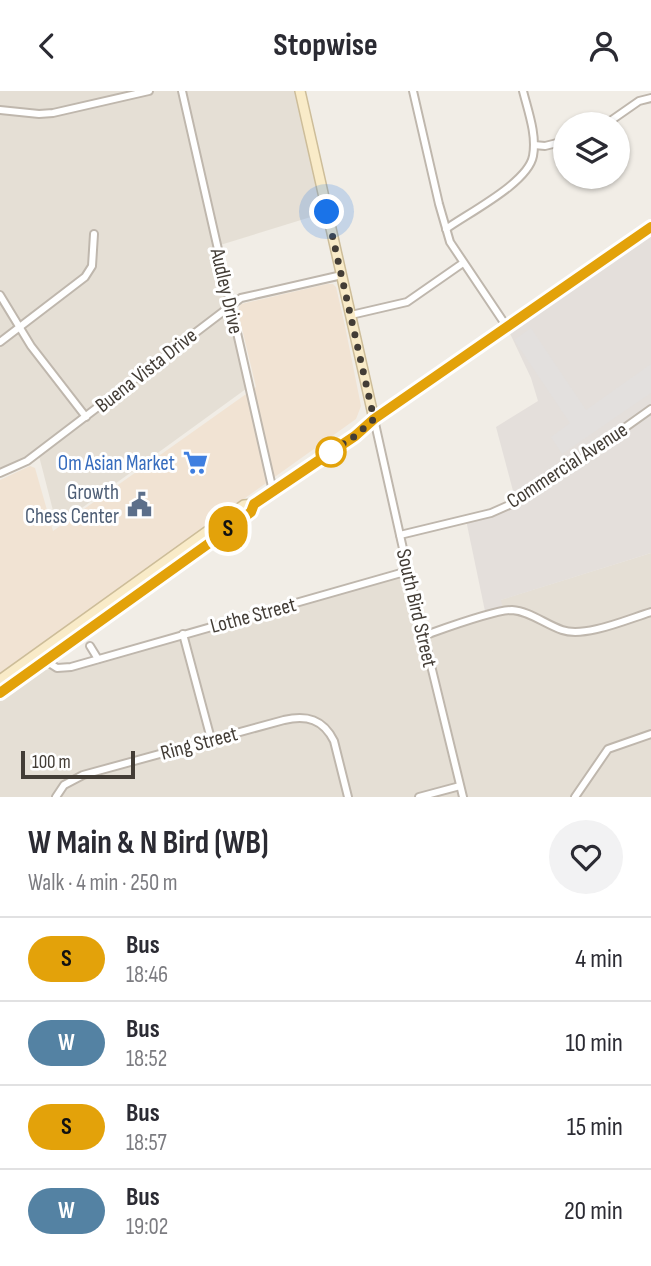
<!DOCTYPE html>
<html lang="en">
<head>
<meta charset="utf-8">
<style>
	body { margin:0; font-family:"Sofia Sans Condensed",sans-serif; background:#f2f2f3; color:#2b2b33; height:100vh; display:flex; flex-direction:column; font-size:26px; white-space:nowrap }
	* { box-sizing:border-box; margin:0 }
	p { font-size:23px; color:#7c7c81 }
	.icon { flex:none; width:38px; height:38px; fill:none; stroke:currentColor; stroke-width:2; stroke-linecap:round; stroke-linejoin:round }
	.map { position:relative; height:706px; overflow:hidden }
	.details { display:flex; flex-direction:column; background:#fff; flex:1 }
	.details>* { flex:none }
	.badge { padding:0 14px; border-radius:23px; font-size:24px; line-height:46px }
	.buttons { position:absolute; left:553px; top:21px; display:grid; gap:14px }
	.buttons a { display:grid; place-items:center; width:77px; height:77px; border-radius:50%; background:#fff; box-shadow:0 2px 5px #0004; font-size:35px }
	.scale { position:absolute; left:21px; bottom:18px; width:114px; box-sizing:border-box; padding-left:7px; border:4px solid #433d36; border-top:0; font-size:19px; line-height:24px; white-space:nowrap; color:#433d36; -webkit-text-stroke:5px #fff; paint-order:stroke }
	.you { position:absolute; width:35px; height:35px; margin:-18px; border:5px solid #fff; border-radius:50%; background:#1a73e8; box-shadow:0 0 0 10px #1a73e833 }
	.map>.badge { position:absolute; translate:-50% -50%; box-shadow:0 0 0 4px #fff }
	.round { display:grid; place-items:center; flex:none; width:74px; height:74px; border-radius:37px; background:#f2f2f3 }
	.headline { display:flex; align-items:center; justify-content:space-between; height:119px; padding:0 28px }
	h1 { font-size:33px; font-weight:700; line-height:52px }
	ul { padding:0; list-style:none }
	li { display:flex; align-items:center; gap:21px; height:84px; padding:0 28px; border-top:2px solid #e1e1e2 }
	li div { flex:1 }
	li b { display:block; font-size:26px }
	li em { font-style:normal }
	li .badge { min-width:77px; font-weight:700; text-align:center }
	header { display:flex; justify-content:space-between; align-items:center; height:91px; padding:0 28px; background:#fff; font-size:32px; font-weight:700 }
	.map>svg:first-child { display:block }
	.residential { fill:#e5dfd5 }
	.commercial { fill:#f1e3d3 }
	.industrial { fill:#e4dfdb }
	.parking { fill:#e3e0de }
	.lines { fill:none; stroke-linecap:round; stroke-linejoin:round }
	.street-casing { stroke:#bfb7ad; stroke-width:10 }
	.secondary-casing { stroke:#cdbd99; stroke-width:12 }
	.street { stroke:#fff; stroke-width:6 }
	.secondary { stroke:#f9ebc8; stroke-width:9 }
	.line-casing { stroke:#fff; stroke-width:16 }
	.line { stroke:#e3a20a; stroke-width:10 }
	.walk { stroke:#433d36; stroke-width:7; stroke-dasharray:0 12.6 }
	.stop-dot { fill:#fff; stroke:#e3a20a; stroke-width:3.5 }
	.labels { text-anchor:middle; stroke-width:6; stroke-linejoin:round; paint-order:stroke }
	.street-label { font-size:21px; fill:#433d36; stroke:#fff }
	.shop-label { font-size:21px; fill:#366cbe; stroke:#fff; text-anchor:end }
	.service-label { font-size:21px; fill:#4e5e75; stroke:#fff; text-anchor:end }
</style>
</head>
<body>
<header><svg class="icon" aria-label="back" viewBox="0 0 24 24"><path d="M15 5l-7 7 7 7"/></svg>Stopwise<svg class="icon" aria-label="person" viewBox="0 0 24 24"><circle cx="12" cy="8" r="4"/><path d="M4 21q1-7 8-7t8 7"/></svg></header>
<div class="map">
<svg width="651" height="706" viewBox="0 0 651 706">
	<rect width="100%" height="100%" fill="#f1ede6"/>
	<g class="residential">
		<path d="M0 0H300L327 121 217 155 250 295 57 435 38 361 0 382Z"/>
		<path d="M651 462V706H0V597L29 575 45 579 71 574 408 480 423 544 503 519 500 509Z"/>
	</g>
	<path class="commercial" d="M327 193H333L336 196 345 235 361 315 356 328 0 582V389L30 375 35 377 53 440 256 296 239 225V216L241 213Z"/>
	<path class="industrial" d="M651 136V462L501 509 503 520 486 525 466 429 516 411 496 336 538 310 531 287 507 236Z"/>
	<path class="parking" d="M531 237 586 319 651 273V302L562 363 551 346 570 332 514 249Z"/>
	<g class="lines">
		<defs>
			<g id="street">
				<path d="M182 0 273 400"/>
				<path d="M413 0 439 113 450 151 507 236"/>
				<path d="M0 19 39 23 53 22 149 0"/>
				<path d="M606 33 639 10 651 7"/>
				<path d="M534 54 545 55 565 50"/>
				<path d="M446 138C468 122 528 92 533 65 537 44 528 20 523 0"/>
				<path d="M0 204 31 255 86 326"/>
				<path d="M351 224 407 211 463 172"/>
				<path d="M0 251 85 186 92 175 94 143"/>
				<path d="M374 328 408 480 463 706"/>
				<path d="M0 382 27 370 241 207 342 184"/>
				<path d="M400 444 491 422 516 411 550 390 651 318"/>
				<path d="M183 543 211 648"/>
				<path d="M423 545C443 538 493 519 512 519 529 520 545 533 562 539 585 547 628 528 651 521"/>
				<path d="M90 555 98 568"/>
				<path d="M46 570 57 577 71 576 408 480"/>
				<path d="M56 706 64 694 83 684 284 629C307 624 323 628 334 650L348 706"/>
				<path d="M419 706 460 695"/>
				<path d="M575 706 608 658 651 643"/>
			</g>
			<g id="secondary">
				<path d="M300 0 374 328"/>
				<path d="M0 589 244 414 254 413 355 345 374 328 651 136"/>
				<path d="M0 602 222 443 251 421 254 413"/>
			</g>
		</defs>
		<use href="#street" class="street-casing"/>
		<use href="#secondary" class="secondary-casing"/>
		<use href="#street" class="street"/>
		<use href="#secondary" class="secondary"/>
	</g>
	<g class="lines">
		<defs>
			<path id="line" d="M0 602 222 443 251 421 254 413 355 345 374 328 651 136"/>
		</defs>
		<use href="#line" class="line-casing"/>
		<use href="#line" class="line"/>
		<path class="walk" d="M327 121 374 328 355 345 323 366 331 361"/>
	</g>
	<defs>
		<symbol id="supermarket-bare" viewBox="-9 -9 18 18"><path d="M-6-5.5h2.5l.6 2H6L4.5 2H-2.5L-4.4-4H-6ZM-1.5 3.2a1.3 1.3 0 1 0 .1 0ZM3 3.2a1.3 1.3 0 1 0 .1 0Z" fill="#3f7fe0" stroke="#fff" stroke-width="2.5" paint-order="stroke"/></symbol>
		<symbol id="civic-bare" viewBox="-9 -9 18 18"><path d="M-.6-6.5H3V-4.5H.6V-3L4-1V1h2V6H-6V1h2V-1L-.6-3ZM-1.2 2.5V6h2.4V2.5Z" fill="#5c6f8a" stroke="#fff" stroke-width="2.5" paint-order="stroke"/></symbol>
	</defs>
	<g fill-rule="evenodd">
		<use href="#supermarket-bare" x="178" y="354" width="35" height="35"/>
		<use href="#civic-bare" x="122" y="396" width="35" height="35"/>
	</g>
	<circle class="stop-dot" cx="331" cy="361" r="14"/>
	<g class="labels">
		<g class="street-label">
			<text transform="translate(227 200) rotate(77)" y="7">Audley Drive</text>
			<text transform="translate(146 279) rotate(-38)" y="7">Buena Vista Drive</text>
			<text transform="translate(567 374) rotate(-33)" y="7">Commercial Avenue</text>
			<text transform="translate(417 517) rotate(77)" y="7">South Bird Street</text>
			<text transform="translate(253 524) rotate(-15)" y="7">Lothe Street</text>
			<text transform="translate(199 652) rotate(-15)" y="7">Ring Street</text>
		</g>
		<g class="shop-label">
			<text x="175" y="379">Om Asian Market</text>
		</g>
		<g class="service-label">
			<text x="119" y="408">Growth<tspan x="119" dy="24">Chess Center</tspan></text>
		</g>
	</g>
</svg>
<div class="buttons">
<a><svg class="icon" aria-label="layers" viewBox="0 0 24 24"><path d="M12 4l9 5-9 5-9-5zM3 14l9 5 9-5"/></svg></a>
</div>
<div class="scale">100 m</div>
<div class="you" style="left:327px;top:121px"></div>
<b class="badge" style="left:228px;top:438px;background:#e3a20a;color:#111">S</b>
</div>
<section class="details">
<div class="headline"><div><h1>W Main &amp; N Bird (WB)</h1><p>Walk · 4 min · 250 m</p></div><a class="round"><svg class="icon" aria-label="heart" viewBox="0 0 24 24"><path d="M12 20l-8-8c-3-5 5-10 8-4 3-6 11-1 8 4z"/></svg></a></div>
<ul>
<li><span class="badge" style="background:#e3a20a;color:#111">S</span><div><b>Bus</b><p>18:46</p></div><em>4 min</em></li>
<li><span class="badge" style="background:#5482a3;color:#fff">W</span><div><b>Bus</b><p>18:52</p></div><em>10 min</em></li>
<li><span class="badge" style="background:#e3a20a;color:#111">S</span><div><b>Bus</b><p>18:57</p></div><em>15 min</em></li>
<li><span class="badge" style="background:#5482a3;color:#fff">W</span><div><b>Bus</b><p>19:02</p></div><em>20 min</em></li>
</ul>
</section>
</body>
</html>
